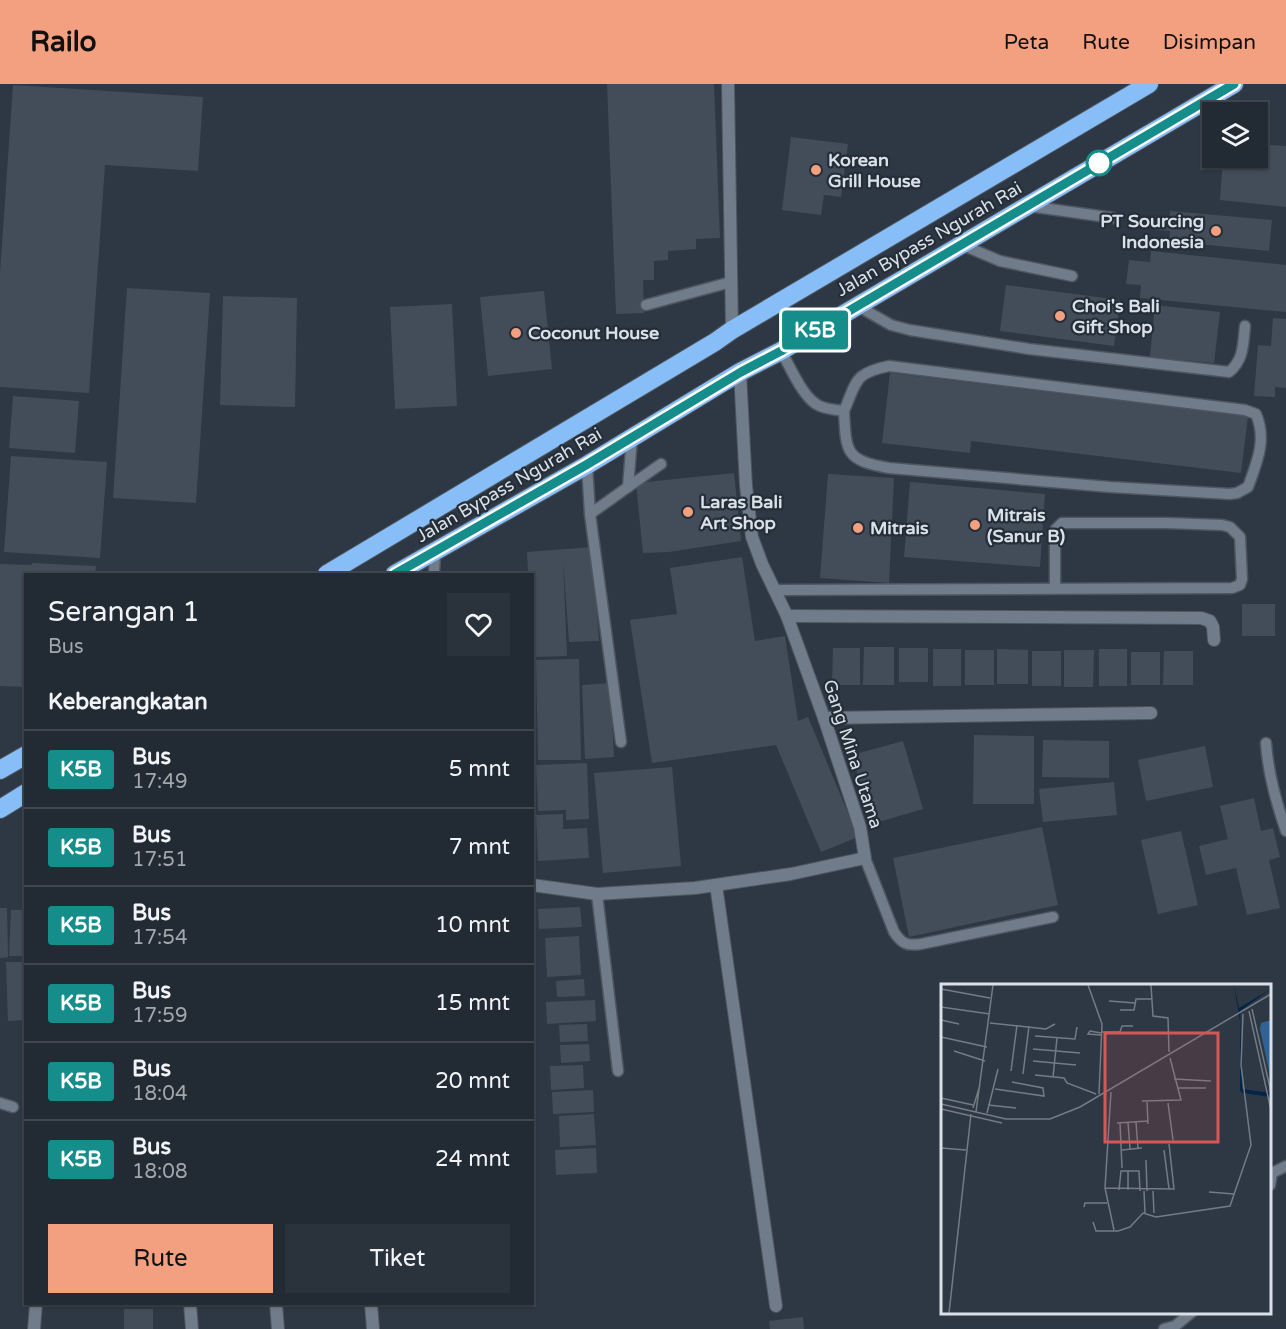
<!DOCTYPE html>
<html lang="id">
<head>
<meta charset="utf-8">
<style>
	body { margin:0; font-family:"Varela Round",sans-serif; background:#2a323b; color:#f1f3f6; height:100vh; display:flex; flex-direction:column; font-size:22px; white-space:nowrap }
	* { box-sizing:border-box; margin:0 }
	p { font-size:20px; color:#a2a7ac }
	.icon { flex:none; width:33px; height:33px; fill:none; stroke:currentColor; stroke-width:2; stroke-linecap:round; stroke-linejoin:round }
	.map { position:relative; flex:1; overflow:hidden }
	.panel { position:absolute; left:24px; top:489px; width:510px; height:732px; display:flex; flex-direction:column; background:#222a33; border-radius:0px; box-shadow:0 2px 4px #0004,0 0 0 2px #3f464e }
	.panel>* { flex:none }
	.badge { padding:0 12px; border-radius:4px; font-size:21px; line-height:39px }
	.buttons { position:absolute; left:1202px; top:18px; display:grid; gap:12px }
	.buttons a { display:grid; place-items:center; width:66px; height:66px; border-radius:0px; background:#222a33; box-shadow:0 2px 4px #0004,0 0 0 2px #3f464e; font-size:30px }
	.map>.badge { position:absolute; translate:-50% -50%; box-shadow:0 0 0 3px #fff }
	h2 { padding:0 24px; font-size:22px; line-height:54px }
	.round { display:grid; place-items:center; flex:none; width:63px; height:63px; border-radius:0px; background:#2a323b }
	.overview { display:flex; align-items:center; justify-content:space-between; height:102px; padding:0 24px }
	h1 { font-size:28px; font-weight:600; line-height:45px }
	.button { display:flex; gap:12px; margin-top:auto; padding:12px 24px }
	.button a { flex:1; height:69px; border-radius:0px; background:#f3a081; color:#111; font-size:24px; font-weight:600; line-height:69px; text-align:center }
	.button a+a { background:#2a323b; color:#f1f3f6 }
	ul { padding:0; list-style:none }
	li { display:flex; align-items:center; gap:18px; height:78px; padding:0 24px; border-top:2px solid #3f464e }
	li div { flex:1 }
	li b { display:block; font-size:22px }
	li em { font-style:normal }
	li .badge { min-width:66px; font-weight:700; text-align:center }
	header { display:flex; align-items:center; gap:36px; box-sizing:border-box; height:84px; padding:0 30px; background:#f3a081; color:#111 }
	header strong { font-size:28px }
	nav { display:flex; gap:33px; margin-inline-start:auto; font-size:21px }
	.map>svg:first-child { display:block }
	.building { fill:#424d59 }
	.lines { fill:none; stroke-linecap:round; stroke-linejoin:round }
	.lane-casing { stroke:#4d555f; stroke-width:13 }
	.street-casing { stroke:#4d555f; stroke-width:14 }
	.highway-casing { stroke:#4d555f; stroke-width:20 }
	.lane { stroke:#707c89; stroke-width:10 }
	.street { stroke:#707c89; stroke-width:12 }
	.highway { stroke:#88bef8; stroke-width:18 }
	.line-casing { stroke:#fff; stroke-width:14 }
	.line { stroke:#158d8b; stroke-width:9 }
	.stop-dot { fill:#fff; stroke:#158d8b; stroke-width:3 }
	.poi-dot { fill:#f3a081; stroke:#242e39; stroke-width:2 }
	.labels { text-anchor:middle; stroke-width:4.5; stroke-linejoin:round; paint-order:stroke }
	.poi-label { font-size:18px; font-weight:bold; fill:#dae0e7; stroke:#242e39; text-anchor:start }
	.street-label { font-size:18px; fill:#dae0e7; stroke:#242e39 }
	.inset-road { fill:none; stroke:#737b85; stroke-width:1.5 }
	.view { fill:#d75658; fill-opacity:0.15; stroke:#d75658; stroke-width:3 }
	.inset-edge { fill:none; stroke:#dae0e7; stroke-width:3 }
</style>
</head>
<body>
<header>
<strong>Railo</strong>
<nav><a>Peta</a><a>Rute</a><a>Disimpan</a></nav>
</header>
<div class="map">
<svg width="1286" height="1245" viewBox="0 0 1286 1245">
	<rect width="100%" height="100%" fill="#2e3844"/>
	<g class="building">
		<path d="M607 0H714L720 154 696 155V165L668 167V176L654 177V196H643L644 229 616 230Z"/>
		<path d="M13 1 203 13 198 87 105 81 89 309 0 303V189Z"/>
		<path d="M791 53 848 60 841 113 824 111 821 131 782 126Z"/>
		<path d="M1257 60 1286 62V123L1220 116 1223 74H1257Z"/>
		<path d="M1170 127 1272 136 1269 167 1169 157 1170 147 1154 146 1155 132 1170 134Z"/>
		<path d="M1151 167 1286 181V228L1140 214 1141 201 1126 200 1129 176 1150 178Z"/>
		<path d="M1006 201 1120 216 1114 262 1000 247Z"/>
		<path d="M127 204 210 209 196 419 113 414Z"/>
		<path d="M544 207 552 285 488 292 480 213Z"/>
		<path d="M223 212 297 214 295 323 220 321Z"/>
		<path d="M452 220 457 322 395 325 390 223Z"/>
		<path d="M1155 221 1220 228 1214 279 1150 273Z"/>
		<path d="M1273 234 1286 235V304L1275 303V313L1254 312 1258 261 1271 262Z"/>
		<path d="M890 289 1248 332 1241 389 971 357 970 369 882 359Z"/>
		<path d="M13 312 79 317 75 369 9 364Z"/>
		<path d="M11 372 107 378 100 474 4 468Z"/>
		<path d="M734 389 741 457 669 468 643 469 636 399Z"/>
		<path d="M828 390 894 394 889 499 820 494Z"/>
		<path d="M910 398 1045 410 1040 483 904 473Z"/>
		<path d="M592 463 599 557 569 558 563 475 567 572 532 573V490H528L527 468Z"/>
		<path d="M742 473 755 557 785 552 798 637 808 633 858 753 821 768 776 661 652 679 630 536 677 530 670 484Z"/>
		<path d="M32 479 96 482 95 490H26V603L0 602V480L32 481Z"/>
		<rect x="1242" y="520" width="33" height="32"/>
		<path d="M864 563H894V601H863Z"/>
		<path d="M833 564H860V601H832Z"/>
		<rect x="899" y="564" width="29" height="34"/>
		<rect x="933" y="565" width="28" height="37"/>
		<path d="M997 565 1028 566V600H997Z"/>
		<rect x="1099" y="565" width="28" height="37"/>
		<rect x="965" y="566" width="29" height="35"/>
		<path d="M1064 566H1094L1093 603H1064Z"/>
		<rect x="1032" y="567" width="29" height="35"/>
		<path d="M1164 567H1193V601H1163Z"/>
		<rect x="1131" y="568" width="29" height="33"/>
		<path d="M579 575 581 676H538L536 576Z"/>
		<path d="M610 599 614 673 585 675 582 601Z"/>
		<path d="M974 651 1034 652V720H973Z"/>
		<path d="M1043 656 1109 657V694L1042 693Z"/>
		<path d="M903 657 923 725 872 740 852 671Z"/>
		<path d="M1205 662 1213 703 1146 717 1138 676Z"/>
		<path d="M587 679 589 735 566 736V726L538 727 536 681Z"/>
		<path d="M672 683 681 782 603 789 594 689Z"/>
		<path d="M1114 698 1117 731 1043 738 1039 705Z"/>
		<path d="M1254 714 1261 747 1273 744 1280 773 1269 776 1280 824 1247 831 1236 784 1206 791 1199 762 1228 755 1220 722Z"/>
		<path d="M563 730V745L587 744 589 774 538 777 536 731Z"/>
		<path d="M1042 743 1058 821 909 853 893 774Z"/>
		<path d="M1181 747 1198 821 1158 830 1141 756Z"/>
		<path d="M532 750H534L535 771H532Z"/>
		<path d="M580 823 582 843 539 845 538 825Z"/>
		<path d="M0 824H7L8 873 0 874Z"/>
		<path d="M11 826H26V872H9Z"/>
		<path d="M579 852 581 891 547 893 545 854Z"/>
		<path d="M6 878H26V936L8 937Z"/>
		<path d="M584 895 585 912 557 913 556 897Z"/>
		<path d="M595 916 596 937 547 940 546 918Z"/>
		<path d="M587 940 588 957 560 958 559 941Z"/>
		<path d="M589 960 590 977 561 979 560 961Z"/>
		<path d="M583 981 584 1004 551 1006 550 982Z"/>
		<path d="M593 1006 594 1028 553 1030 552 1008Z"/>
		<path d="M594 1030 596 1061 560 1063 559 1032Z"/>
		<path d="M532 1061H535L536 1090H532Z"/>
		<path d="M596 1064 597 1089 556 1091 555 1066Z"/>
		<rect x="124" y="1225" width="29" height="20"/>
		<path d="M803 1233 804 1245H770L769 1237Z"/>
	</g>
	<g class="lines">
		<defs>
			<g id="lane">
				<path d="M1028 122 1114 134"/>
				<path d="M960 160 1000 177 1072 192"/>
				<path d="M646 221 731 198"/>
				<path d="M856 221 891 241 910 246 1029 265 1229 288C1244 276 1243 260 1245 242"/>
				<path d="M781 267C790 282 801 310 816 320 823 325 835 326 844 327 857 297 854 289 889 282L1245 326 1256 330C1267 356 1257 378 1248 403L1237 409 1230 410 1110 403 889 384C846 376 846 370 844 327"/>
				<path d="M587 381 590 430 621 658"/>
				<path d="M628 403 661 380"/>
				<path d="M590 430 628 403 632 354"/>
				<path d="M434 490 435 469"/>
				<path d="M774 506 1232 504 1240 501 1242 495 1240 453 1230 443 1222 441 1167 439H1062L1055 446V505"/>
				<path d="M1266 659C1268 689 1276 718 1286 747"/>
				<path d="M865 774 894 848C902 860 907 862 921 860L1053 833"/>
				<path d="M597 810 618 987"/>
				<path d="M0 1019 13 1023"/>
				<path d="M1270 1101 1272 1089 1286 1082"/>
				<path d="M1164 1245 1175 1242 1192 1228"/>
			</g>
			<g id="street">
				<path d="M728 0 732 246"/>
				<path d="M787 532 1201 534 1210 537 1213 543 1214 556"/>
				<path d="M824 634 1151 629"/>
				<path d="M532 801 597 810 695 804 791 790 865 774 860 743 824 634 787 532 762 480 752 453 746 402 740 288"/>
				<path d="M716 801 776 1222"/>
				<path d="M190 1220 192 1245"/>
				<path d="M276 1220 278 1245"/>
				<path d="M371 1220 373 1245"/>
				<path d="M34 1245 36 1220"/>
			</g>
			<g id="highway">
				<path d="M327 490 715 258 732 246 1149 0"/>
				<path d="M395 490 587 381 740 288 781 267 1234 0"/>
				<path d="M0 686 26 671"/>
				<path d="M0 725 26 709"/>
			</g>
		</defs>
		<use href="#lane" class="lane-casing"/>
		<use href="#street" class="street-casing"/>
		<use href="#highway" class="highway-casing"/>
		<use href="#lane" class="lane"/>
		<use href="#street" class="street"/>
		<use href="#highway" class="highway"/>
	</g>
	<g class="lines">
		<defs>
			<path id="line" d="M395 490 586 381 741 288 781 267 1234 0"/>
		</defs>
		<use href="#line" class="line-casing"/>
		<use href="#line" class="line"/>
	</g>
	<circle class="stop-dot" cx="1099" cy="79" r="12"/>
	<g class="poi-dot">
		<circle cx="816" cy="86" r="6"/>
		<circle cx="1216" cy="147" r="6"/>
		<circle cx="1060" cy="232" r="6"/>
		<circle cx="516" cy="249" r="6"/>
		<circle cx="688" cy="428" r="6"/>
		<circle cx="975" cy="441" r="6"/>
		<circle cx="858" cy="444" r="6"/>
	</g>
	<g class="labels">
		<g class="poi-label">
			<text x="828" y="82">Korean<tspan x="828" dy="21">Grill House</tspan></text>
			<text x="1204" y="143" text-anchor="end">PT Sourcing<tspan x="1204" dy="21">Indonesia</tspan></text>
			<text x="1072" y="228">Choi's Bali<tspan x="1072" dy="21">Gift Shop</tspan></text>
			<text x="528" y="255">Coconut House</text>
			<text x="700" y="424">Laras Bali<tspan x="700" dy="21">Art Shop</tspan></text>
			<text x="987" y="437">Mitrais<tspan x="987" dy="21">(Sanur B)</tspan></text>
			<text x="870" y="450">Mitrais</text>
		</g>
		<g class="street-label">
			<text transform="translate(929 155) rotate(-30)" y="6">Jalan Bypass Ngurah Rai</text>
			<text transform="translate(509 401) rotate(-30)" y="6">Jalan Bypass Ngurah Rai</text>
			<text transform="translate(853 670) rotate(72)" y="6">Gang Mina Utama</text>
		</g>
	</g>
	<g transform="translate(941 900)">
		<rect width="330" height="330" fill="#2e3844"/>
		<path d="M330 36V96L319 45 320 39Z" fill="#306295"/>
		<path d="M293 1 298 24 330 5 299 27 301 105 330 109V113L301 109 299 106V37Z" fill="#002548"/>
		<path class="inset-road" d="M147 1 161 40 158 110M210 1 212 32 227 34 228 68M0 5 49 14M168 17 194 19M0 23 49 30M311 25 330 108M179 26H193L195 15H211M308 27 330 126M0 36 18 40M49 39 105 45 114 40M161 48H179L181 42H192M160 51 147 50 149 47 160 49M94 52 134 55 136 43M0 53 46 63M92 65 139 69M13 67 44 77M92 77 135 81M70 87 76 41M82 90 88 42M94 91 123 94 126 99 155 110M112 93 116 54M233 95 270 97M237 104H265M54 105 103 112 102 104 71 98M170 108 164 204 173 246M0 114 32 121M201 117 240 116 229 74M206 118 207 140M227 119 232 156M0 120 65 135H109L139 123 330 10M47 121 75 124M32 124 39 101M0 125 61 139M35 128 52 1M46 129 57 85M187 138 189 165M195 138 197 165M176 139 207 137M179 139 181 184M0 164 25 166M181 166 201 164M223 166 228 205M205 176 206 207M164 204 233 205 228 160M178 206 180 187H198L199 207M187 206V187M203 207 204 229M212 207 213 229M268 208 293 210M143 223 144 219H166M152 238 155 247H177L189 243 202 229 215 233 289 222 310 161 300 81 302 30M8 329 30 130"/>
		<path class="view" d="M164 49H277V158H164Z"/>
		<rect width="330" height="330" class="inset-edge"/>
	</g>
</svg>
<div class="buttons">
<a><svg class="icon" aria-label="layers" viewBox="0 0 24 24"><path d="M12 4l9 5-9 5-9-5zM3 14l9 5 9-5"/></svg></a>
</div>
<b class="badge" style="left:815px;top:246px;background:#158d8b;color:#fff">K5B</b>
<section class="panel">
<div class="overview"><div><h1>Serangan 1</h1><p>Bus</p></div><a class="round"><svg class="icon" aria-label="heart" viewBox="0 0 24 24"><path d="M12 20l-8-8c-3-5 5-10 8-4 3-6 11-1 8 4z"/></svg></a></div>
<h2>Keberangkatan</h2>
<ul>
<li><span class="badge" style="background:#158d8b;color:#fff">K5B</span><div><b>Bus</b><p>17:49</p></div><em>5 mnt</em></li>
<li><span class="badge" style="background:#158d8b;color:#fff">K5B</span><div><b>Bus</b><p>17:51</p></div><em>7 mnt</em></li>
<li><span class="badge" style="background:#158d8b;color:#fff">K5B</span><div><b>Bus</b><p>17:54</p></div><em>10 mnt</em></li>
<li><span class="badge" style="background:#158d8b;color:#fff">K5B</span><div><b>Bus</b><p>17:59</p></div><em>15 mnt</em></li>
<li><span class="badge" style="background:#158d8b;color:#fff">K5B</span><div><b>Bus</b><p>18:04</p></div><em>20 mnt</em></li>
<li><span class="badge" style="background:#158d8b;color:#fff">K5B</span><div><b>Bus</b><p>18:08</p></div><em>24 mnt</em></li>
</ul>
<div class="button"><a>Rute</a><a>Tiket</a></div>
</section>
</div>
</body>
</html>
